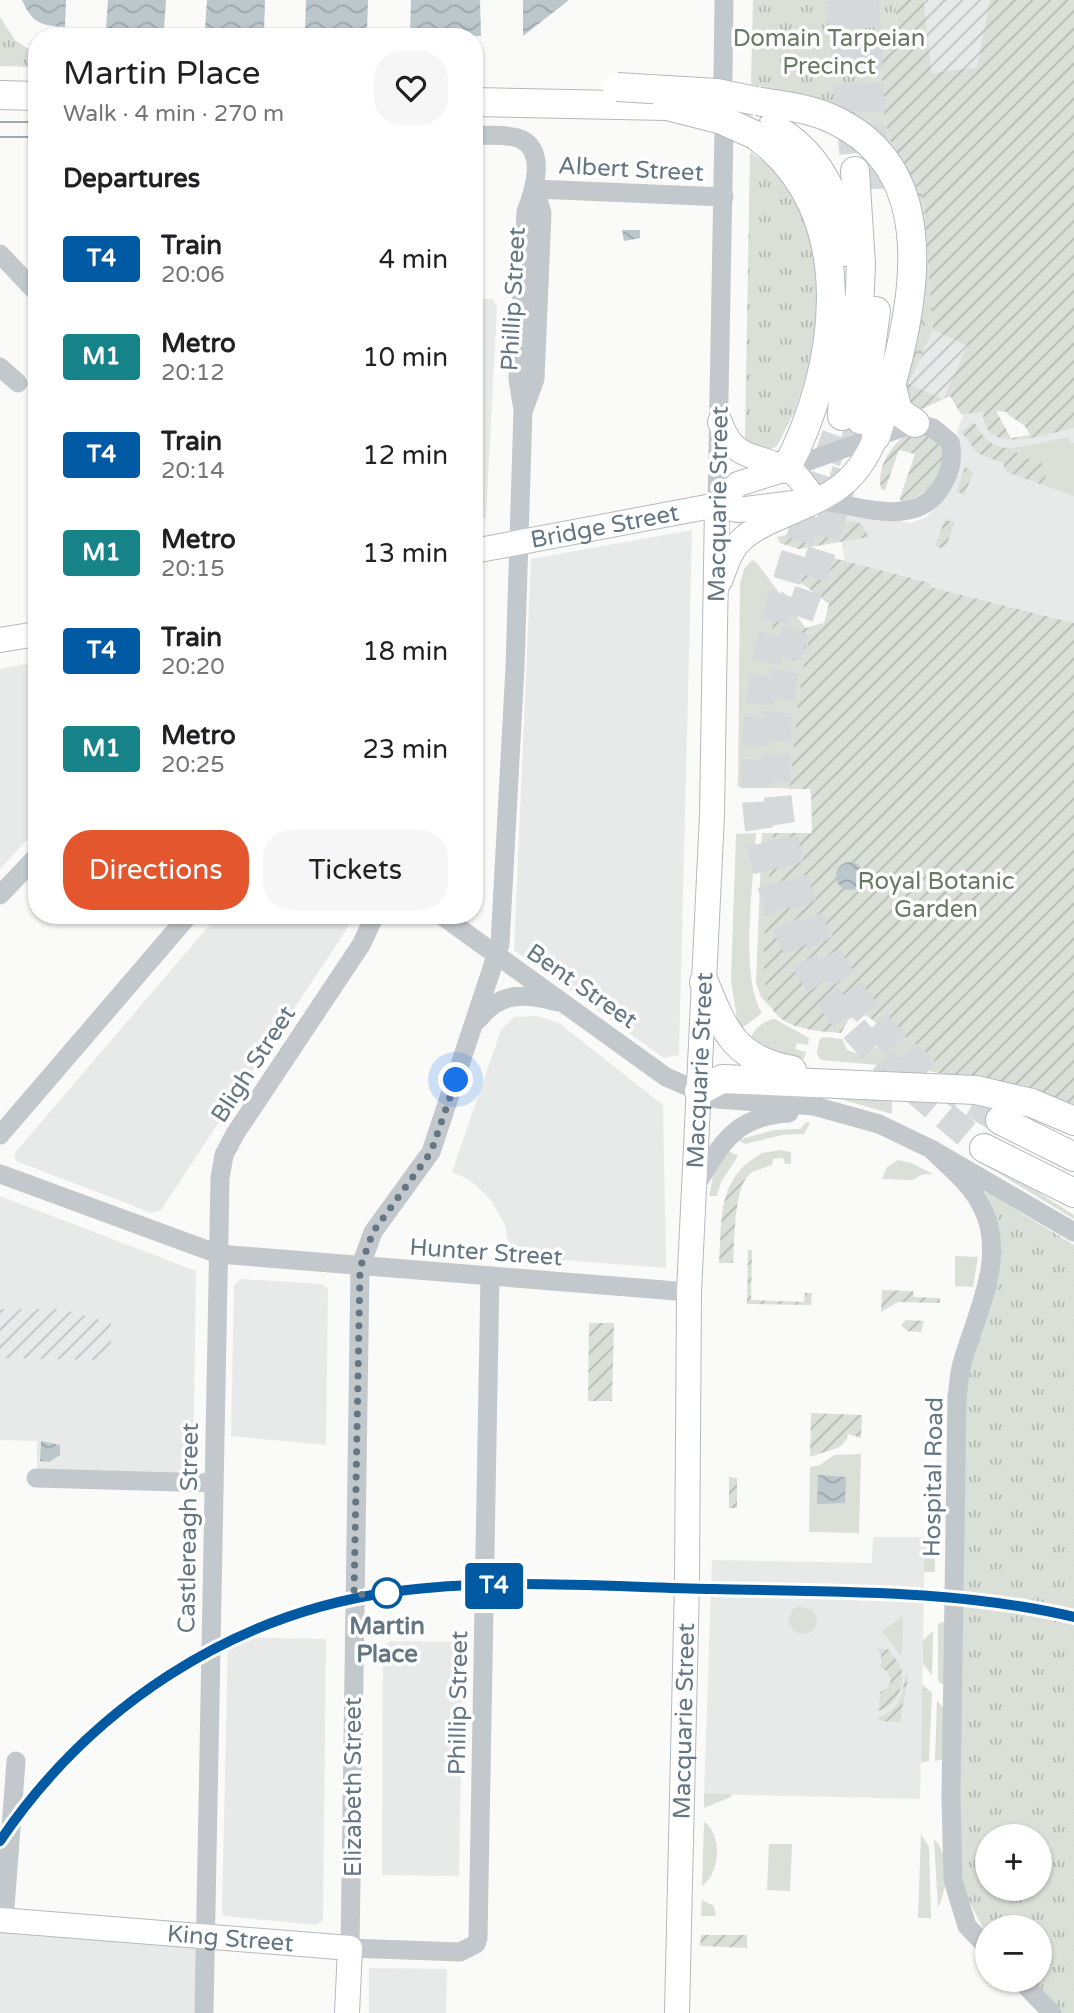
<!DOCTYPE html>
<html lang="en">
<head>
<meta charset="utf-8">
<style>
	body { margin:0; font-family:"Varela Round",sans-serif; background:#f6f6f6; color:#202124; height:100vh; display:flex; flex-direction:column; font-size:26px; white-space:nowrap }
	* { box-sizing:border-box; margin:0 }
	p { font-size:23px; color:#757577 }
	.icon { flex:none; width:38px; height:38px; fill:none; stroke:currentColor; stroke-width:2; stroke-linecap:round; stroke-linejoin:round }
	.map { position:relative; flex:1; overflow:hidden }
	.side { position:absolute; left:28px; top:28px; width:455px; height:896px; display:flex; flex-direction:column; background:#fff; border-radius:28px; box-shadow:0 2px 5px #0004 }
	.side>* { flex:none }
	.badge { padding:0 14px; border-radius:5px; font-size:24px; line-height:46px }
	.buttons { position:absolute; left:975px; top:1824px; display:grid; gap:14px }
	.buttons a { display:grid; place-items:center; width:77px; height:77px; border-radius:50%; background:#fff; box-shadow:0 2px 5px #0004; font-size:35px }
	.you { position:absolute; width:35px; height:35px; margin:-18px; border:5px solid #fff; border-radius:50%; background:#1a73e8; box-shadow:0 0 0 10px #1a73e833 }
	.map>.badge { position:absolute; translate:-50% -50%; box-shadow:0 0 0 4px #fff }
	h2 { padding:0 35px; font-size:26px; line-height:63px }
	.round { display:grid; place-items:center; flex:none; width:74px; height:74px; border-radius:28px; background:#f6f6f6 }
	.headline { display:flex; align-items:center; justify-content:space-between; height:119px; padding:0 35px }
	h1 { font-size:33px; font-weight:600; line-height:52px }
	.primary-button { display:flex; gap:14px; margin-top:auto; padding:14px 35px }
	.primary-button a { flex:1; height:80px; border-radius:28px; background:#e4572e; color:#fff; font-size:28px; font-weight:600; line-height:80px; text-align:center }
	.primary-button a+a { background:#f6f6f6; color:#202124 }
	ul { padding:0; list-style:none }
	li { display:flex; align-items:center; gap:21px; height:98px; padding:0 35px }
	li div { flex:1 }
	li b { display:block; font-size:26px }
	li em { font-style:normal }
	li .badge { min-width:77px; font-weight:700; text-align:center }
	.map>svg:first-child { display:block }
	.built { fill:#e8e9e9 }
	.industrial { fill:url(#industrial-furrows) }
	.grass { fill:#dadfd7 }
	.forest { fill:url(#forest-crowns) }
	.park { fill:url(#park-tufts); fill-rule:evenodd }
	.garden { fill:url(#garden-furrows); fill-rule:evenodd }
	.water { fill:url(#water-waves) }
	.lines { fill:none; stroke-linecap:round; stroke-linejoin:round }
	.highway-tunnel { stroke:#d5d9db; stroke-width:28; stroke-dasharray:28 14; stroke-linecap:butt }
	.major-casing { stroke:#b5babe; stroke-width:26 }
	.highway-casing { stroke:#b4b9bd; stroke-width:30 }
	.minor { stroke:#c3c8cc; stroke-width:19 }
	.major { stroke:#fff; stroke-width:24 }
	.highway { stroke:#fff; stroke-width:28 }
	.tram { stroke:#a2aab0; stroke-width:2 }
	.highway-bridge-casing { stroke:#b4b9bd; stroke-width:30; stroke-linecap:butt }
	.highway-bridge { stroke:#fff; stroke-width:28 }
	.line-casing { stroke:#fff; stroke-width:16 }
	.line { stroke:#005aa3; stroke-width:10 }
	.walk { stroke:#657683; stroke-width:7; stroke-dasharray:0 12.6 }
	.stop-dot { fill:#fff; stroke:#005aa3; stroke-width:3.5 }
	.labels { text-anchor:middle; stroke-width:7; stroke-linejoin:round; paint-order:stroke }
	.park-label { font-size:24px; fill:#687a64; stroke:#fff }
	.street-label { font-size:24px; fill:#657683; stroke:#fff }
	.stop-label { font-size:24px; font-weight:bold; fill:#657683; stroke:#fff }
</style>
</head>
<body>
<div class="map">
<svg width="1074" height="2013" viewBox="0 0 1074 2013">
	<defs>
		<pattern id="industrial-furrows" width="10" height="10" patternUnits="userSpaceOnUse" patternTransform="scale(1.75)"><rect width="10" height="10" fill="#e8e9e9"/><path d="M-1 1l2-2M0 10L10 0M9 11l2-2" fill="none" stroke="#c0c1c2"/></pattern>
		<pattern id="forest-crowns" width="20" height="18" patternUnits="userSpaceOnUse" patternTransform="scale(1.75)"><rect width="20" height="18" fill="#dadfd7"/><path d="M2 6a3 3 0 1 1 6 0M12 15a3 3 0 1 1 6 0" fill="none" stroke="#b4b9b4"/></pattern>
		<pattern id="park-tufts" width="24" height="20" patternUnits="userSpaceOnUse" patternTransform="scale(1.75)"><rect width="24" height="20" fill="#dadfd7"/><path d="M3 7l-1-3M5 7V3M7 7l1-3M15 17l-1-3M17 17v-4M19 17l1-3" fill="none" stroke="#b4b9b4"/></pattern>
		<pattern id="garden-furrows" width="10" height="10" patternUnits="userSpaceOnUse" patternTransform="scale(1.75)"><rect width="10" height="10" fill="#dadfd7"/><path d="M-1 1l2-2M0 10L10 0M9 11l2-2" fill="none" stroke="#b4b9b4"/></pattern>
		<pattern id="water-waves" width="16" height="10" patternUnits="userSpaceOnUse" patternTransform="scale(1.75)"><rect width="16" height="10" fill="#bbc7cb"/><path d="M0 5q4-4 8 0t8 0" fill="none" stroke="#9ca6aa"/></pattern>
	</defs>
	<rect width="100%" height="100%" fill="#fafaf8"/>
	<g class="built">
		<path d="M474 298 493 299 497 307 486 517 474 525Z"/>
		<path d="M992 411 1012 440 1074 428V623L930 587V582L845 561 841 542 869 537 862 524 839 522 842 515 849 512 911 523 927 517 947 495 959 441 957 431 963 416 961 414Z"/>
		<path d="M692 530 679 1055 664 1058 514 950 531 559Z"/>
		<path d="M25 664 32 668 37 693V829L0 869V669Z"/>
		<path d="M218 915H356L161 1210 152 1213 16 1161 14 1154Z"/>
		<path d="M538 1016 559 1023 663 1105 666 1268 511 1256 505 1225 490 1199 470 1180 452 1172 501 1030 514 1017Z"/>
		<path d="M0 1196 196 1271 193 1477 37 1472V1441L0 1440V1358L92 1360 111 1355 110 1323 62 1309H0Z"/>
		<path d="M241 1279 323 1284 328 1289 326 1445 231 1436 234 1285Z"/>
		<path d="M873 1537H925L920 1799 704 1794 712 1560 872 1563Z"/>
		<path d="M228 1637 326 1639 323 1920 317 1925 224 1916 222 1913Z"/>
		<path d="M390 1641 458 1642 463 1649 459 1876 382 1875 383 1647Z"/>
		<path d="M0 1920 204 1936V2013H0Z"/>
		<path d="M369 1968 447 1969 446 2013H369Z"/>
	</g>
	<g class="industrial">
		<path d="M924 0H990L978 67 932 73Z"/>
		<path d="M933 330 967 346 943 399 909 383Z"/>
		<path d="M0 1309H62L111 1323V1356L92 1360 0 1358Z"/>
	</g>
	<g class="grass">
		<path d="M1069 437 1070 443H1074V496L1043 485 1049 466 1018 455 1015 448Z"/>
		<path d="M752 560 757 563 810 634 824 627 811 796 810 789 738 787 740 584 744 569Z"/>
		<path d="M756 833C754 879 739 977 762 1013L742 1028 738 1026 731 980 736 834Z"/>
		<path d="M762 833H773L766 953 771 1008 761 997 756 983Z"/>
		<path d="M775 1019 809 1038 808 1045 797 1043 795 1049 806 1052 804 1059 770 1053 751 1039C752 1030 766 1019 775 1019Z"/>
		<path d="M823 1037 842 1039 847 1050 865 1056 878 1046 882 1037H911L912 1068 821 1060 817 1054 819 1040Z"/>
		<path d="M892 1095V1114L833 1097Z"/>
		<path d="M806 1122 810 1123 804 1134 782 1135 745 1144 738 1140 774 1130 800 1129Z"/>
		<path d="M725 1149 738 1156 721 1182 717 1196H709L715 1167Z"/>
		<path d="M780 1150 791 1152V1164H785L783 1158 773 1159 772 1165 752 1172 747 1163 762 1153Z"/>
		<path d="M980 1155 1074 1215V1219L977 1160Z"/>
		<path d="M898 1160 911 1163 933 1174 921 1175 913 1180 882 1179 887 1167Z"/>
		<path d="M955 1256 978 1257 973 1287 955 1286Z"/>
		<path d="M861 1454 859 1533 809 1532 810 1467 820 1465 834 1455Z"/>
		<path d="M925 1541H935V1572H924Z"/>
		<path d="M799 1606 813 1610 817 1619 815 1628 807 1634 797 1633 788 1623 792 1610Z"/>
		<path d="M903 1616 902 1655H900L882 1631Z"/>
		<path d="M945 1621V1684H942L938 1681V1624Z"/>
		<path d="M933 1631 932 1675 923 1664V1640Z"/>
		<path d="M922 1684 932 1693 929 1761 921 1763Z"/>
		<path d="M937 1700 947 1713 946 1759 935 1761Z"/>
		<path d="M704 1794H731V1797L704 1808Z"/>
		<path d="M704 1822C723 1834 720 1875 702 1886Z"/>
		<path d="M921 1834 929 1847 931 1918H918Z"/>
		<path d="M934 1839C952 1859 948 1884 938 1908Z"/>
		<path d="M769 1844H792L790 1891 767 1890Z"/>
		<path d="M702 1900 714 1906 716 1916H701Z"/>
	</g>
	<path class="forest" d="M899 168 923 195 933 330 909 383 904 381Z"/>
	<g class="park">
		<path d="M753 0H895L898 39 880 42 884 118 899 168 800 95 751 84Z"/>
		<path d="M0 17 15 40 33 52 32 67 0 66Z"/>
		<path d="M750 152 782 174 804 210 823 277 812 357 795 411 777 446 765 452 745 439Z"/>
		<path d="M985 1191 1074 1245V2013H1062L1027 1979H1040V1927H987V1936L965 1893 959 1853 964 1380 994 1218 997 1216ZM987 1836H1040V1888H987Z"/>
	</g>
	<g class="garden">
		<path d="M895 0H924L932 73 977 67 990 0H1074V428C1048 433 985 458 983 414L987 412 961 414 950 396 922 409 905 404 904 381 943 399 967 346 933 330 923 195 899 168 884 118 880 41 898 39ZM996 411 1008 412 1007 414 1025 426 1030 435 1011 438Z"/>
		<path d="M974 422C984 440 993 449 1015 448L1018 455 1049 466 1043 485 1006 472 1003 463 977 453 962 432Z"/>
		<path d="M914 430 941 440C948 475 932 492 901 504L900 498 915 454 899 450 885 490 881 489C876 465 894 440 914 430Z"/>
		<path d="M965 467 973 473 964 496 959 492 956 493Z"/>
		<path d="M946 517 948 521H955L947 544 941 548 935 546Z"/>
		<path d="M850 521 862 524 869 537 799 549 780 543 777 537Z"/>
		<path d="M830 557 931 583 930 587 1074 623V1111L992 1083 912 1068 910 1037H882L880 1026 866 1015 849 1019 841 1033C819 1031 783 1030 771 1007 755 979 771 869 773 833H812L811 789H790C794 736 799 686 810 634L820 628 809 634 802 664 786 657 776 649C785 634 807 627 823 623V627L829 604 799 581 796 569C803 558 818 558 830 557Z"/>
		<path d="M782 591 803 613 772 633 775 604Z"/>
		<path d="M747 1163 752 1172C733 1183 735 1242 733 1263H719C722 1226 717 1189 747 1163Z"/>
		<path d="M748 1250H752L751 1300 804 1302 805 1293H812L811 1305 747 1304Z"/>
		<path d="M882 1290 913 1291 914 1297 940 1298V1303L898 1302 881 1312Z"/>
		<path d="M906 1320 924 1321 921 1332 907 1331 901 1325Z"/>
		<path d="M589 1323H614L612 1401H588Z"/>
		<path d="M811 1413 862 1415 861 1438 848 1434 847 1439 840 1447 810 1457Z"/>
		<path d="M729 1477 737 1478V1508H729Z"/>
		<path d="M876 1649H888C892 1655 899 1662 901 1668 907 1686 894 1710 875 1711L879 1708 880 1692 888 1688 891 1680 887 1671 881 1668V1654Z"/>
		<path d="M905 1675H908C907 1692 901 1705 901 1722L878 1721V1717C899 1711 903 1694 905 1675Z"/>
		<path d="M701 1935H747V1948L700 1946Z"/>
	</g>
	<g class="water">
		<path d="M22 0H66L65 27C41 26 32 23 22 0Z"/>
		<path d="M108 0H166L164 29 106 28Z"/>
		<path d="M207 0H265L264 31 205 29Z"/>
		<path d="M306 0H368L367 33 305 31Z"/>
		<path d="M411 0H480L481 36 410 34Z"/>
		<path d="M523 0H569L523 36Z"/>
		<path d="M622 230H640V238L624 241Z"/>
		<circle cx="850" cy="876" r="14"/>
		<path d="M41 1441 60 1445V1455L49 1462 40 1461Z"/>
		<path d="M818 1475 846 1477 845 1503 817 1504Z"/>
	</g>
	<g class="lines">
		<g class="highway-tunnel">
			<path d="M840 0 855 171"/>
			<path d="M865 0 875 189"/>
			<path d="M858 430C845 474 832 518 818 562 809 592 796 622 789 653 749 819 802 976 938 1081 957 1095 980 1107 1000 1120"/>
			<path d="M836 435C768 625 695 826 835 1006 877 1060 931 1105 984 1148"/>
		</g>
		<defs>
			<g id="major">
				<path d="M720 422C734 464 761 453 792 472 802 478 807 492 817 500"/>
				<path d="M717 505 738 484 786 469"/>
				<path id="s1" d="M474 551 717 505 738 510 817 500"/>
				<path d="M720 581C725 569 728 556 736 546 746 533 761 526 776 519 825 497 855 489 876 436"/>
				<path d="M0 640 37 634"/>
				<path id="s2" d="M0 1920 350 1948 347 2013"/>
				<path id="s3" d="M677 2013 687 1582 689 1292 712 815 717 505"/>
			</g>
			<g id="highway">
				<path d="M0 95 37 96"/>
				<path d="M474 102 667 106"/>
				<path d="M762 102C784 106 808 108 830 118 957 174 907 336 876 436"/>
				<path d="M772 127C819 152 842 201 845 252"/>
				<path d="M755 135C862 211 840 368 786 469"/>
				<path d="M855 171 861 264 858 335"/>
				<path d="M892 387 898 411 915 423"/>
				<path d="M842 416 846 310"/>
				<path d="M861 420 876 311"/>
				<path d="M704 982C724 1031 736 1060 792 1070"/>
				<path d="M699 1091 722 1079 976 1090 1032 1103 1074 1121"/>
				<path d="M1000 1120 1074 1157"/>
				<path d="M984 1148 1074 1193"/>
			</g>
		</defs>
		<use href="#major" class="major-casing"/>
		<use href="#highway" class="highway-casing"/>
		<g class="minor">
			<path d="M723 78 724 0"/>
			<path d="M474 135C488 136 505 134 518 138 548 149 534 191 526 212L518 379 523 410 515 667 500 944 431 1152 373 1232 360 1268 350 1948 460 1952 476 1944 478 1938 490 1276"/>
			<path d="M535 189 724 197"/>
			<path d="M0 254 37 293"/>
			<path d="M0 367 18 383"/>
			<path d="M524 409 535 379 542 213 535 189"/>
			<path d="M786 469 915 423 933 428 950 442C954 457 951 470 943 484 918 531 859 505 817 500"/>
			<path d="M717 505 724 128"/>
			<path d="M0 895 37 856"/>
			<path d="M441 915 666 1077 717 1099 814 1106 879 1124 931 1149 1074 1232"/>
			<path d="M478 1020C500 991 526 993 557 1002"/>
			<path d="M0 1135 189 915"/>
			<path d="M931 1149C948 1166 970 1183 981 1205 1008 1254 977 1312 963 1360 959 1371 959 1385 957 1397L951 1796 953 1880 967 1926 987 1947"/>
			<path d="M0 1174 218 1254 689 1292"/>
			<path d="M694 1189C720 1146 733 1116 789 1113"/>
			<path d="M36 1478 213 1483"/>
			<path d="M4 1921 16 1761"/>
			<path d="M1019 1979 1052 2013"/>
			<path d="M204 2013 220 1178 224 1155 235 1134 361 945 375 915"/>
		</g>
		<use href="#major" class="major"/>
		<use href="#highway" class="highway"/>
		<g class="tram">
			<path d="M0 122H37"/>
			<path d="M0 137H37"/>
		</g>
		<defs>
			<g id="highway-bridge">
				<path d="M617 87 717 93 756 101"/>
				<path d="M667 106 722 120 755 135"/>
			</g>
		</defs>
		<use href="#highway-bridge" class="highway-bridge-casing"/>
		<use href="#highway-bridge" class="highway-bridge"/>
	</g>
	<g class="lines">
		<defs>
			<path id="line" d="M0 1841C90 1708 231 1614 392 1592 497 1577 608 1587 713 1589 834 1592 956 1589 1074 1617"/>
		</defs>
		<use href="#line" class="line-casing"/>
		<use href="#line" class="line"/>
		<path class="walk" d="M387 1593 354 1595 360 1268 373 1232 431 1152 456 1080"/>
	</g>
	<circle class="stop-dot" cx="387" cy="1593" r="14"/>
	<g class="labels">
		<g class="park-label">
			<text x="829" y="46">Domain Tarpeian<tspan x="829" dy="28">Precinct</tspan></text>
			<text x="936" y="889">Royal Botanic<tspan x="936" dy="28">Garden</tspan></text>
		</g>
		<g class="street-label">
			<text transform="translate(631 169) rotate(3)" y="8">Albert Street</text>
			<text transform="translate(513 299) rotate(-87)" y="8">Phillip Street</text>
			<text transform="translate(718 504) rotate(-89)" y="8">Macquarie Street</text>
			<text dy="8" stroke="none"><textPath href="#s1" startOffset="133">Bridge Street</textPath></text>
			<text transform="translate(582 986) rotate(35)" y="8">Bent Street</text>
			<text transform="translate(253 1064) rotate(-57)" y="8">Bligh Street</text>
			<text dy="8" stroke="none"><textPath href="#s3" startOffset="943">Macquarie Street</textPath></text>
			<text transform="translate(486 1252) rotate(4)" y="8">Hunter Street</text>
			<text transform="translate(933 1477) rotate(-89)" y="8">Hospital Road</text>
			<text transform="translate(188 1528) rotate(-89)" y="8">Castlereagh Street</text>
			<text transform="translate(458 1703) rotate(-89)" y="8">Phillip Street</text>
			<text dy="8" stroke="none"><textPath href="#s3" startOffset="292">Macquarie Street</textPath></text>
			<text transform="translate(353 1787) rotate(-90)" y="8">Elizabeth Street</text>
			<text dy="8" stroke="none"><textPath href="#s2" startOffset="231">King Street</textPath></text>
		</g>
		<g class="stop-label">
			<text x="387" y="1634">Martin<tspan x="387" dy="28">Place</tspan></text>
		</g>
	</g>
</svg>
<div class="buttons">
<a>+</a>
<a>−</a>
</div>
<div class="you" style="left:456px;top:1080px"></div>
<b class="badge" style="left:494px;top:1586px;background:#005aa3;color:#fff">T4</b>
<section class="side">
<div class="headline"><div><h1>Martin Place</h1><p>Walk · 4 min · 270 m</p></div><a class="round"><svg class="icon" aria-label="heart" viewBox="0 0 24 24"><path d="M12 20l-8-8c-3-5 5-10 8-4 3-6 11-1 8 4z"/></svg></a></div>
<h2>Departures</h2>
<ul>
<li><span class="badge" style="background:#005aa3;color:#fff">T4</span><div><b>Train</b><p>20:06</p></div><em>4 min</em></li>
<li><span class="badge" style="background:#168388;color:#fff">M1</span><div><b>Metro</b><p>20:12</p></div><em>10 min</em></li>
<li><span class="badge" style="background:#005aa3;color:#fff">T4</span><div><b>Train</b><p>20:14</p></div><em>12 min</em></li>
<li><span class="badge" style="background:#168388;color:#fff">M1</span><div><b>Metro</b><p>20:15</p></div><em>13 min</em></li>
<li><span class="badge" style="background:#005aa3;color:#fff">T4</span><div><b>Train</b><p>20:20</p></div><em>18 min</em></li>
<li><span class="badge" style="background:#168388;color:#fff">M1</span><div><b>Metro</b><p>20:25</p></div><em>23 min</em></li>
</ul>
<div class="primary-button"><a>Directions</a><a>Tickets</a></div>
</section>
</div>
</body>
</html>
